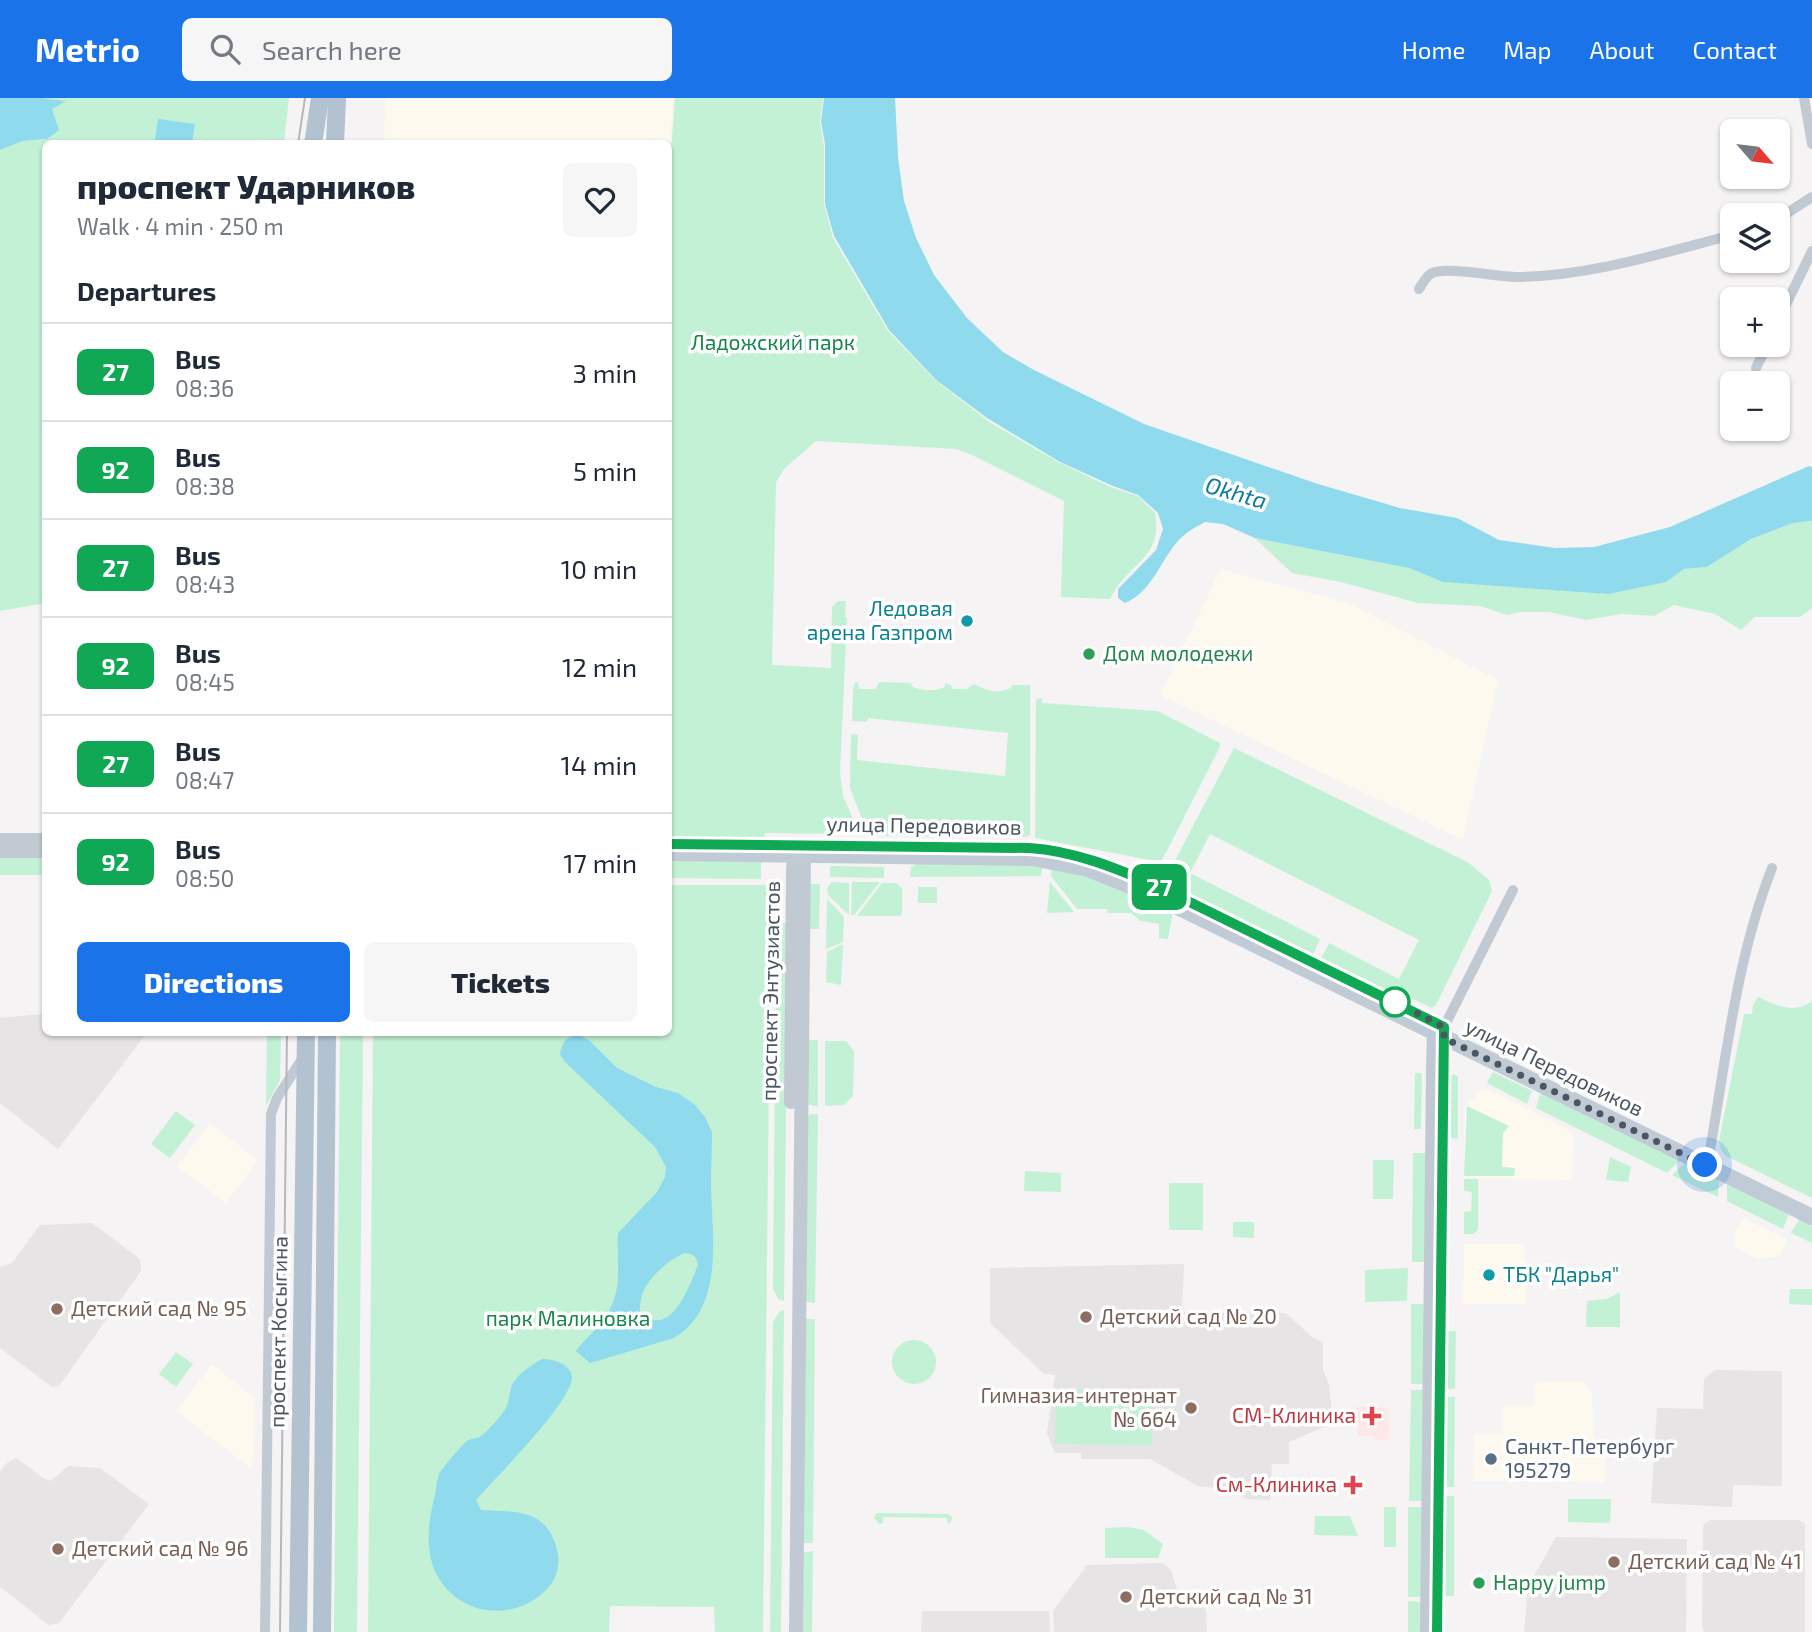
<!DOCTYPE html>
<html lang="en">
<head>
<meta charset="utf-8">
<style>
	body { margin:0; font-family:"Exo 2",sans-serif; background:#f6f6f7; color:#1f2937; height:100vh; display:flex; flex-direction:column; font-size:26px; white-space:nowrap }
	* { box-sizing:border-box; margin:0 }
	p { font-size:23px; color:#747a83 }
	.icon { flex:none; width:38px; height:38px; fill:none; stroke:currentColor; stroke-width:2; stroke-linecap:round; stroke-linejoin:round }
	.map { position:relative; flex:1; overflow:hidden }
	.side { position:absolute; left:42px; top:42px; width:630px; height:896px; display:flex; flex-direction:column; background:#fff; border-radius:10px; box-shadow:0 2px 5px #0004 }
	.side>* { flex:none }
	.badge { padding:0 14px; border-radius:10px; font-size:24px; line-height:46px }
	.needle { width:46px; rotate:118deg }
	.controls { position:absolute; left:1720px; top:21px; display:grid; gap:14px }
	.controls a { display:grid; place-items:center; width:70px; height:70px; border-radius:10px; background:#fff; box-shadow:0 2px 5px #0004; font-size:35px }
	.you { position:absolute; width:35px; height:35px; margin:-18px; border:5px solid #fff; border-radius:50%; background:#1a73e8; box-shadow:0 0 0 10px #1a73e833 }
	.map>.badge { position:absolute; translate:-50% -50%; box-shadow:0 0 0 4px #fff }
	h2 { padding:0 35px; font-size:26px; line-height:63px }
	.round { display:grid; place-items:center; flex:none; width:74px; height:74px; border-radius:10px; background:#f6f6f7 }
	.summary { display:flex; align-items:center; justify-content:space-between; height:119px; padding:0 35px }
	h1 { font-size:33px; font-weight:800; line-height:52px }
	.button { display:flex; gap:14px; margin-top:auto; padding:14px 35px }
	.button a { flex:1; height:80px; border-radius:10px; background:#1a73e8; color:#fff; font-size:28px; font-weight:800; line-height:80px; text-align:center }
	.button a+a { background:#f6f6f7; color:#1f2937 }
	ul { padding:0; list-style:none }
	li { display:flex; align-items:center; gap:21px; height:98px; padding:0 35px; border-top:2px solid #e0e1e3 }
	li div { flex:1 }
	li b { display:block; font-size:26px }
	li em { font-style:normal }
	li .badge { min-width:77px; font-weight:700; text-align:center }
	header { display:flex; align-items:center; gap:42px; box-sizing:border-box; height:98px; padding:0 35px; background:#1a73e8; color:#fff }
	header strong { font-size:33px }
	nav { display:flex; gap:38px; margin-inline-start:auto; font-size:24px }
	.search { width:490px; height:63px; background:#f6f6f7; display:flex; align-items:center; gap:18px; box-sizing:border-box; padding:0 24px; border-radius:10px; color:#747a83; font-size:26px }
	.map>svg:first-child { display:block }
	.commercial { fill:#fdf9ef }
	.education { fill:#e6e4e5 }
	.medical { fill:#fce8e6 }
	.green { fill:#c3f1d5 }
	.water { fill:#90daee; fill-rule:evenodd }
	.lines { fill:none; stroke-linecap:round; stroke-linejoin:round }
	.minor { stroke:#c1cad2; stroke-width:10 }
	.tertiary { stroke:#c1cad2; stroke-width:14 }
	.secondary { stroke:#c1cbd6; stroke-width:16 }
	.primary { stroke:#b3c2d1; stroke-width:18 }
	.tram { stroke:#b5b8bd; stroke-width:2 }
	.line-casing { stroke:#fff; stroke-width:16 }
	.line { stroke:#10a855; stroke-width:10 }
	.walk { stroke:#4a5661; stroke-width:7; stroke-dasharray:0 12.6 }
	.culture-dot { fill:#0f9aa8; stroke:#fff; stroke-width:2.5 }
	.leisure-dot { fill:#2e9e5b; stroke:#fff; stroke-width:2.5 }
	.stop-dot { fill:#fff; stroke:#10a855; stroke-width:3.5 }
	.education-dot { fill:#8d6e63; stroke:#fff; stroke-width:2.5 }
	.health-dot { fill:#e0444e; stroke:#fff; stroke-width:2.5 }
	.service-dot { fill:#5c6f8a; stroke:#fff; stroke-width:2.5 }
	.labels { text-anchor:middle; stroke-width:7; stroke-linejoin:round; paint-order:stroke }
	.park-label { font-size:21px; fill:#17864f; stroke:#fff }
	.culture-label { font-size:21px; fill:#0d838f; stroke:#fff; text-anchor:end }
	.leisure-label { font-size:21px; fill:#27864d; stroke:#fff; text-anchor:start }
	.street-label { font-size:21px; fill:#4a5661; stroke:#fff }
	.education-label { font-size:21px; fill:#785e54; stroke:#fff; text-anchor:start }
	.health-label { font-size:21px; fill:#be3a42; stroke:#fff; text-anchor:end }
	.service-label { font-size:21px; fill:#4e5e75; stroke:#fff; text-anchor:start }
	.water-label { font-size:23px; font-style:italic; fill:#0c7c9b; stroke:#fff }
</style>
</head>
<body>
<header>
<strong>Metrio</strong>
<div class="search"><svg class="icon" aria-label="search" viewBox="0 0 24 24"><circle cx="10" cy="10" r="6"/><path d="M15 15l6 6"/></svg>Search here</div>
<nav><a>Home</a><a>Map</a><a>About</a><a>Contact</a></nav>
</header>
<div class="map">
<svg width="1812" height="1534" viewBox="0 0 1812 1534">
	<rect width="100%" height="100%" fill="#f5f3f3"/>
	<g class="commercial">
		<path d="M385 0H673L669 70 668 46 384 45Z"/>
		<path d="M1221 471 1348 505 1498 582 1463 742 1160 597Z"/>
		<path d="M1483 991H1488L1569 1032 1574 1039 1572 1082 1464 1080 1465 1009Z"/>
		<path d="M210 1025 258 1062 226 1105 177 1068Z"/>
		<path d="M1743 1120 1787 1141 1779 1159 1757 1161 1735 1149V1136Z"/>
		<path d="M1464 1146H1525L1526 1206H1463Z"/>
		<path d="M212 1266 255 1300 254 1355 250 1370 176 1313Z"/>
		<path d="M1583 1283 1592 1296 1595 1351H1606L1605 1384 1473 1383 1474 1336H1502L1503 1308H1534L1535 1284Z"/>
	</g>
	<g class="education">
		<path d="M45 911 46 934 147 935 58 1051 0 1005V920L42 916Z"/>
		<path d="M92 1125 140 1161 141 1173 59 1288 52 1289 0 1250V1169L12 1165 40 1127Z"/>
		<path d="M1184 1166 1182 1214 1286 1215 1312 1239 1323 1245V1272L1329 1286 1333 1325 1289 1344V1366H1272L1270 1402 1246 1401 1235 1392 1198 1388 1150 1361H1081V1355H1055L1047 1335 1055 1277 1044 1276 990 1225V1170Z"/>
		<path d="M1715 1272 1782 1273V1388L1733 1387 1732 1409 1651 1405 1657 1310 1703 1311 1704 1281Z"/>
		<path d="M16 1360 43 1380 51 1383 68 1368 100 1370 149 1406 59 1525 49 1527 0 1489V1374L7 1365Z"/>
		<path d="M1710 1422H1798L1805 1425V1534H1704L1702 1528 1703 1430 1704 1426Z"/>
		<path d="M1556 1439 1687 1441 1686 1534H1524L1528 1488Z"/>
		<path d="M1163 1465 1171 1472 1177 1492 1200 1506 1206 1512 1207 1534H1054L1053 1513 1087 1467Z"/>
		<path d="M922 1513H1049L1050 1534H921Z"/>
	</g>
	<path class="medical" d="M1355 1309 1389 1310 1390 1341 1375 1342V1338H1358V1327H1355Z"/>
	<g class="green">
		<path d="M41 0H289L284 45H273L272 41 266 46H46L45 505 0 513V52L23 43 47 41 52 11 65 3Z"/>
		<path d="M675 0H823L820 25 824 49V106L833 140 888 233 935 282 991 325 1060 365 1113 390 1138 398 1155 415C1163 462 1128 464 1110 501L1061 499 1064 403 972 357 956 351 816 343 784 371 776 384 772 567 831 570 832 509 838 503H846L845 519 847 520 840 674 843 698 856 728 855 736 765 735 764 741H669L668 92Z"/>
		<path d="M1812 423V510L1800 519H1755L1741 532 1715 516 1674 507 1654 518 1621 516 1586 522 1549 514H1520L1507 517 1480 508 1418 505 1341 484 1292 475 1255 440 1409 470 1444 484H1666L1684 471 1707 469 1751 441 1793 425Z"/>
		<path d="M855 584H858L859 591H876L879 584 912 585 911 588C922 593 933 594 945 589V585L952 588 953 591H967L974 586C986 592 995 597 1011 590L1012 587H1030V737L1026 739 869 738 850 690 851 636 858 637 857 662 1005 678 1008 635 868 620 867 624 852 623 853 592Z"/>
		<path d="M1042 600V605L1157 613 1220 645V649L1161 764 1035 740 1036 601Z"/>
		<path d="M1234 650 1469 765 1489 782 1492 793 1436 907 1432 910 1388 889 1386 893 1321 861 1329 845 1399 881 1419 842 1210 736 1190 775 1320 841 1313 857 1171 789V770Z"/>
		<rect x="0" y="759" width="45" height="18"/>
		<path d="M669 762H761V781L669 780Z"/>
		<path d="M915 763 1043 766 1041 778 910 779 911 768H915Z"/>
		<path d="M830 768 884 769V780L830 779Z"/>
		<path d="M1052 770 1088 775 1173 813 1168 841 1159 840V826L1141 823 1131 815H1108L1107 811H1077L1051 778Z"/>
		<path d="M832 784 849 785V817L828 797 827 790Z"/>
		<path d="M852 784H880L854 817H851Z"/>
		<path d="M1050 784 1074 814 1047 815Z"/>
		<path d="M882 785H896L902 790V816L900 818H857Z"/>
		<path d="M809 786H820L819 831H809Z"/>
		<path d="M669 787H771L763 1534H715L714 1509 610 1508 609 1534H368L373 935 668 934Z"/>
		<rect x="918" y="789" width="19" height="16"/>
		<path d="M827 801 844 819 843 844 826 851Z"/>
		<path d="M783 825H788L784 1203 778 1201 773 1191 776 845Z"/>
		<path d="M843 846 841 887 826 884 827 854Z"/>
		<path d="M1758 899C1777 907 1793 917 1812 903V1100L1726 1058 1721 1052 1719 1043 1744 916H1752L1753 907Z"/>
		<path d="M267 935H281L280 982 266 1008Z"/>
		<path d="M363 935 357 1534H334L340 937V935Z"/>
		<path d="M807 942H818V1009L807 1006Z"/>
		<path d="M825 943H846L854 953 853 998 844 1007 825 1008Z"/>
		<path d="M1493 974 1532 993 1527 1006 1487 985Z"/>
		<path d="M1415 975H1422L1421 1031H1414Z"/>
		<path d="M1448 975 1458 978V1041L1448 1039Z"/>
		<path d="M1545 992 1682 1060 1667 1075 1536 1010 1540 996Z"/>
		<path d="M1467 1008 1509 1028 1503 1035 1502 1069 1515 1070 1514 1078H1464Z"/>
		<path d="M176 1013 195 1027 170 1060 151 1046Z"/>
		<path d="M811 1016H818L815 1205 804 1203 807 1019Z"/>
		<path d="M1413 1055H1426L1424 1164H1412Z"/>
		<path d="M1610 1059 1631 1069 1628 1084 1606 1082Z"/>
		<path d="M1373 1062H1394L1393 1101H1373Z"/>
		<path d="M1687 1063 1719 1081 1718 1099 1672 1077Z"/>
		<path d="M1025 1073 1061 1075V1094L1024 1093Z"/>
		<path d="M1464 1081H1478V1132L1473 1136H1464V1114L1471 1113 1472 1094 1464 1093Z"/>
		<rect x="1169" y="1085" width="34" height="47"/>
		<path d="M1727 1086 1789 1115 1783 1131 1727 1103Z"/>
		<path d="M1800 1120 1812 1124V1145L1791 1135Z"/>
		<path d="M1233 1124H1254V1140L1233 1139Z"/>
		<path d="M1408 1170 1407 1203 1365 1204V1172Z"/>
		<path d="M1790 1191H1812V1207L1789 1206Z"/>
		<path d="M1620 1194V1229H1586L1587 1203 1607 1201Z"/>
		<path d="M1411 1206H1424L1423 1286H1411Z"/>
		<path d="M784 1212 781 1534H770L773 1224 779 1214Z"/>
		<path d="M807 1221H815L813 1445H802L804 1222Z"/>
		<path d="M1445 1233H1456L1455 1291H1444Z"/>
		<circle cx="914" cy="1264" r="22"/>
		<path d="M176 1254 193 1266 176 1289 159 1276Z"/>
		<path d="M1056 1291 1153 1292 1152 1347 1055 1346Z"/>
		<path d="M1411 1292H1423L1422 1403H1409Z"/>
		<path d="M1444 1299H1455L1454 1389H1443Z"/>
		<rect x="1443" y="1398" width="11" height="100"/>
		<path d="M1568 1401H1611L1610 1425 1568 1424Z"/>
		<rect x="1384" y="1409" width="12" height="40"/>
		<path d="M1408 1409H1422L1421 1499H1408Z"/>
		<path d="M877 1415 948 1416 952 1419V1422L948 1427 947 1420 883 1419V1425L879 1426 874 1419Z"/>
		<path d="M1315 1418H1350L1358 1438 1314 1437Z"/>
		<path d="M1127 1429 1144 1432 1163 1446 1158 1460H1105V1430Z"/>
		<path d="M813 1453 812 1534H801L802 1455Z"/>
		<path d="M1408 1503 1421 1504V1534H1408Z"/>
	</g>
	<g class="water">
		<path d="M0 0H41L66 3 52 11 59 32 47 41 23 43 0 52Z"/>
		<path d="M824 0H895L898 59 904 103 916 140 934 177 967 220 1003 254 1034 272 1144 326 1318 386 1400 410 1457 420 1499 442 1555 450 1594 449 1670 429 1809 368 1812 369V423L1793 425 1751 441 1707 469 1684 471 1666 484 1608 496 1443 484 1409 470 1255 440 1223 426 1205 424C1196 429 1186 434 1178 443 1160 463 1152 494 1125 505L1118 500V491L1156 452 1163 431 1158 415 1138 397 1113 388 1060 364 987 320 936 282 889 232 834 138 825 106V46L821 24Z"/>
		<path d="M158 21 195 26 192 45 155 42Z"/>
		<path d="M578 937 589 942 617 970 656 989 678 995 694 1006 705 1019 712 1034C712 1052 711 1070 711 1088 712 1137 725 1210 674 1240L590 1265 576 1253C583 1243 591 1237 598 1228 626 1196 616 1172 618 1135L657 1094 665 1079 666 1069 655 1049 565 964 560 956C562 944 566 939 578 937ZM684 1155C692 1155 697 1158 698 1167 689 1189 670 1243 640 1214 640 1209 640 1202 642 1197 648 1179 668 1163 684 1155Z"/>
		<path d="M542 1261C553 1261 571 1266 572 1279 573 1303 494 1381 476 1402L481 1412C515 1414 547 1410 557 1452 561 1468 556 1484 543 1495 511 1523 461 1518 438 1479 424 1454 428 1423 435 1397 436 1390 437 1382 439 1376 443 1369 461 1348 467 1343 471 1340 477 1341 481 1338 489 1332 501 1318 506 1310 510 1302 509 1292 513 1285 519 1275 533 1266 542 1261Z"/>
	</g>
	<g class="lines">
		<g class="minor">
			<path d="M1804 0 1812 46"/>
			<path d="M1778 121 1812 99"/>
			<path d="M1419 191C1423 185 1426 178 1432 175 1448 168 1497 179 1517 179 1591 178 1662 155 1732 137"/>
			<path d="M1778 223 1812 153"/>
			<path d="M1756 270 1767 247"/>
			<path d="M1444 929 1513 792"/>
			<path d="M1709 1058C1726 961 1736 862 1772 770"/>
			<path d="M265 1534 271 1016 277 1000 304 958"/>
		</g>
		<g class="tertiary">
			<path d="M0 742H46"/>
			<path d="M0 753H46"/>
			<path d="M791 1004 793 775 794 758 797 748"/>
			<path d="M796 1534 804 757 798 747"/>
			<path d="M1427 1534 1433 970 1434 935 1444 929"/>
			<path d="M1437 1534 1444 930"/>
		</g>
		<path class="secondary" d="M668 755 1032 760 1088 771 1153 797 1812 1119"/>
		<g class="primary">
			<path d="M313 46 320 0"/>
			<path d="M335 46 337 0"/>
			<path d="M298 1534 306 934"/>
			<path d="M322 1534 327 934"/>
		</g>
		<g class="tram">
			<path d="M298 46 305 0"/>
			<path d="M280 1534 287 934"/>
		</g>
	</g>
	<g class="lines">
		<defs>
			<path id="line" d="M668 746 1029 750C1075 753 1116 770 1157 788L1444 929 1437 1534"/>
		</defs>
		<use href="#line" class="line-casing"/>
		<use href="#line" class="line"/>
		<path class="walk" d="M1395 904 1444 929V940L1705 1067"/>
	</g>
	<g class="culture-dot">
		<circle cx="967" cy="523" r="7"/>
		<circle cx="1489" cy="1177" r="7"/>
	</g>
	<g class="leisure-dot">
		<circle cx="1089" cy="556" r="7"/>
		<circle cx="1479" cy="1485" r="7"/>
	</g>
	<circle class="stop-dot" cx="1395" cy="904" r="14"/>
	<g class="education-dot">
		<circle cx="57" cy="1211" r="7"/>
		<circle cx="1086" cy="1219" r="7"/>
		<circle cx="1191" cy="1310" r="7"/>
		<circle cx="58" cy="1451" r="7"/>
		<circle cx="1614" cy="1464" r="7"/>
		<circle cx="1126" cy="1499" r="7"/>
	</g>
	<g class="health-dot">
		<path d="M1368.5 1307.5h7v7h7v7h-7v7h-7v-7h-7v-7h7z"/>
		<path d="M1349.5 1376.5h7v7h7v7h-7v7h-7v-7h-7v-7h7z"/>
	</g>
	<circle class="service-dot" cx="1491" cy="1361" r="7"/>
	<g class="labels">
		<g class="park-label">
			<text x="773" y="252">Ладожский парк</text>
			<text x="568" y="1228">парк Малиновка</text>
		</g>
		<g class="culture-label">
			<text x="953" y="518">Ледовая<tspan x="953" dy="24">арена Газпром</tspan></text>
			<text x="1503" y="1184" text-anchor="start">ТБК "Дарья"</text>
		</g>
		<g class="leisure-label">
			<text x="1103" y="563">Дом молодежи</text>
			<text x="1493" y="1492">Happy jump</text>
		</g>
		<g class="street-label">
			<text transform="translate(924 728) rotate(1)" y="7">улица Передовиков</text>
			<text transform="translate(771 893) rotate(-89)" y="7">проспект Энтузиастов</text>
			<text transform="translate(1554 970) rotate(26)" y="7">улица Передовиков</text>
			<text transform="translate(279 1234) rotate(-89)" y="7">проспект Косыгина</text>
		</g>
		<g class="education-label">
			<text x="71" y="1218">Детский сад № 95</text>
			<text x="1100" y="1226">Детский сад № 20</text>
			<text x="1177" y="1305" text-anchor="end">Гимназия-интернат<tspan x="1177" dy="24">№ 664</tspan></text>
			<text x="72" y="1458">Детский сад № 96</text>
			<text x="1628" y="1471">Детский сад № 41</text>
			<text x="1140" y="1506">Детский сад № 31</text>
		</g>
		<g class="health-label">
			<text x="1356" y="1325">СМ-Клиника</text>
			<text x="1337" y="1394">См-Клиника</text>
		</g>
		<g class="service-label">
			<text x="1505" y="1356">Санкт-Петербург<tspan x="1505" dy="24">195279</tspan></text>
		</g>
		<g class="water-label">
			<text transform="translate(1236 395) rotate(16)" y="8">Okhta</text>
		</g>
	</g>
</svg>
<div class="controls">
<a><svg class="needle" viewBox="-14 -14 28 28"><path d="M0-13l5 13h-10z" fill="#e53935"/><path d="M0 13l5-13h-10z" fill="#747a83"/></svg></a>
<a><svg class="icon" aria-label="layers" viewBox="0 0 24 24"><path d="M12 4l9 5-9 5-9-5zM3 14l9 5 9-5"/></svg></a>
<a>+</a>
<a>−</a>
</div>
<div class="you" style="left:1705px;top:1067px"></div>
<b class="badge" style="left:1159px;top:789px;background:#10a855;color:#fff">27</b>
<section class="side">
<div class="summary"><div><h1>проспект Ударников</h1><p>Walk · 4 min · 250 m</p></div><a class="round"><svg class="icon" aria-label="heart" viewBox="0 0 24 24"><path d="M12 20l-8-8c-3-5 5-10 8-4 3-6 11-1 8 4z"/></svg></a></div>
<h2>Departures</h2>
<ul>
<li><span class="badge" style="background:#10a855;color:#fff">27</span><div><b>Bus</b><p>08:36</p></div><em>3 min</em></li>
<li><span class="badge" style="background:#10a855;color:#fff">92</span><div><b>Bus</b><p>08:38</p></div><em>5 min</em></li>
<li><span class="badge" style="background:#10a855;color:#fff">27</span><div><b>Bus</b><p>08:43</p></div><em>10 min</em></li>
<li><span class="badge" style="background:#10a855;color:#fff">92</span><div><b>Bus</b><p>08:45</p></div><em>12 min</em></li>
<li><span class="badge" style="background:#10a855;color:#fff">27</span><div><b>Bus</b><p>08:47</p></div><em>14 min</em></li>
<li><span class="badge" style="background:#10a855;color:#fff">92</span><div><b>Bus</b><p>08:50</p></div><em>17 min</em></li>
</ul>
<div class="button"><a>Directions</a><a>Tickets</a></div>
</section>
</div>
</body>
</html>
